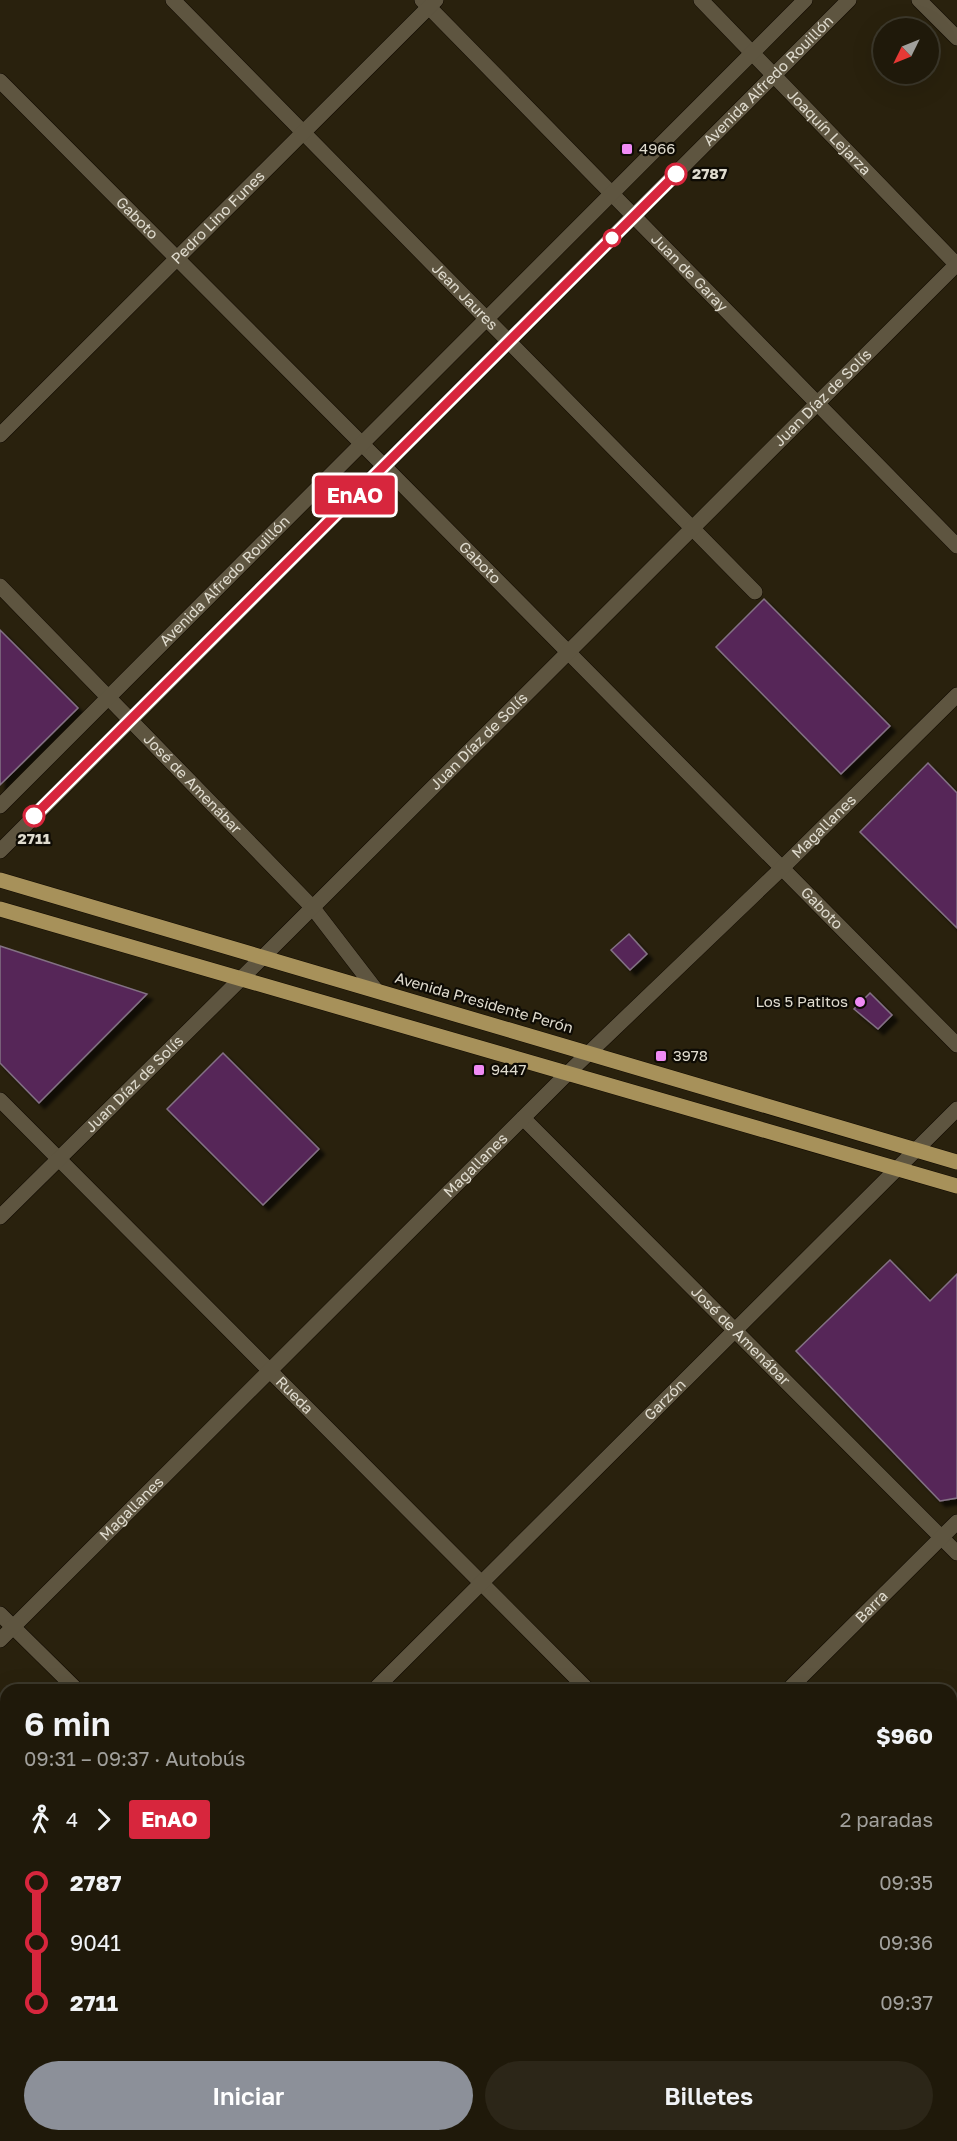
<!DOCTYPE html>
<html lang="es">
<head>
<meta charset="utf-8">
<style>
	body { margin:0; font-family:"Golos Text",sans-serif; background:#2c2618; color:#f1f3f6; height:100vh; display:flex; flex-direction:column; font-size:22px; white-space:nowrap }
	* { box-sizing:border-box; margin:0 }
	p { font-size:20px; color:#a1a09c }
	.icon { flex:none; width:33px; height:33px; fill:none; stroke:currentColor; stroke-width:2; stroke-linecap:round; stroke-linejoin:round }
	.map { position:relative; flex:1; overflow:hidden }
	.sheet { position:absolute; left:0px; top:1684px; width:957px; height:458px; display:flex; flex-direction:column; background:#1f190a; border-radius:18px 18px 0 0; box-shadow:0 6px 24px #0002,0 0 0 2px #3c382b }
	.sheet>* { flex:none }
	.badge { padding:0 12px; border-radius:4px; font-size:21px; line-height:39px }
	.needle { width:39px; rotate:227deg }
	.controls { position:absolute; left:873px; top:18px; display:grid; gap:12px }
	.controls a { display:grid; place-items:center; width:66px; height:66px; border-radius:50%; background:#1f190a; box-shadow:0 6px 24px #0002,0 0 0 2px #3c382b; font-size:30px }
	.map>.badge { position:absolute; translate:-50% -50%; box-shadow:0 0 0 3px #fff }
	.legs { display:flex; align-items:center; gap:9px; height:66px; padding:0 24px; font-size:20px }
	.legs p { margin-inline-start:auto }
	.headline { display:flex; align-items:center; justify-content:space-between; height:102px; padding:0 24px }
	h1 { font-size:33px; font-weight:600; line-height:45px }
	.cta { display:flex; gap:12px; margin-top:auto; padding:12px 24px }
	.cta a { flex:1; height:69px; border-radius:36px; background:#8c9099; color:#fff; font-size:24px; font-weight:600; line-height:69px; text-align:center }
	.cta a+a { background:#2c2618; color:#f1f3f6 }
	ul { padding:0 24px; list-style:none }
	li { display:flex; align-items:center; gap:21px; height:60px; font-size:22px }
	li i { display:grid; place-items:center; width:9px; height:100%; margin:0 8px; background:currentColor }
	li i::after { content:''; width:15px; height:15px; margin:-8px; border:4px solid; border-radius:50%; background:#1f190a }
	li p { margin-inline-start:auto }
	li:first-child i { background:linear-gradient(#0000 50%,currentColor 0) }
	li:last-child i { background:linear-gradient(currentColor 50%,#0000 0) }
	.map>svg:first-child { display:block }
	.building { fill:#562759; stroke:#837184; stroke-width:1.5; filter:url(#shadow) }
	.lines { fill:none; stroke-linecap:round; stroke-linejoin:round }
	.minor-casing { stroke:#110a00; stroke-width:16 }
	.major-casing { stroke:#110a00; stroke-width:16 }
	.minor { stroke:#5e5540; stroke-width:15 }
	.major { stroke:#a7915a; stroke-width:15 }
	.line-1-casing { stroke:#fff; stroke-width:14 }
	.line-1 { stroke:#d7263d; stroke-width:9 }
	.poi-dot { fill:#f08bf5; stroke:#0e0b04; stroke-width:2 }
	.stop-1-dot { fill:#fff; stroke:#d7263d; stroke-width:3 }
	.labels { text-anchor:middle; stroke-width:4.5; stroke-linejoin:round; paint-order:stroke }
	.street-label { font-size:15px; fill:#e0dccf; stroke:#0e0b04 }
	.poi-label { font-size:15px; fill:#e0dccf; stroke:#0e0b04; text-anchor:start }
	.stop-label { font-size:15px; font-weight:bold; fill:#e0dccf; stroke:#0e0b04; text-anchor:start }
</style>
</head>
<body>
<div class="map">
<svg width="957" height="2141" viewBox="0 0 957 2141">
	<defs>
		<filter id="shadow"><feDropShadow dx="5.5" dy="5.5" stdDeviation="1.5" flood-color="#0009"/></filter>
	</defs>
	<rect width="100%" height="100%" fill="#29210d"/>
	<g class="building">
		<path d="M764 599 890 726 841 774 716 647Z"/>
		<path d="M0 630 78 708 0 785Z"/>
		<path d="M928 763 957 793V928L860 832Z"/>
		<path d="M629 934 647 954 630 970 611 950Z"/>
		<path d="M0 946 147 994 39 1103 0 1063Z"/>
		<path d="M870 993 892 1015 878 1029 854 1009Z"/>
		<path d="M223 1053 319 1149 263 1205 167 1109Z"/>
		<path d="M890 1260 930 1301 957 1274V1498L940 1501 796 1351Z"/>
	</g>
	<g class="lines">
		<defs>
			<g id="minor">
				<path id="s1" d="M173 0 755 592"/>
				<path id="s2" d="M422 0 957 546"/>
				<path id="s3" d="M701 0 957 265"/>
				<path d="M919 0 957 38"/>
				<path id="s4" d="M0 81 384 466 957 1045"/>
				<path id="s5" d="M0 435 436 0"/>
				<path id="s6" d="M0 586 313 908 376 990"/>
				<path id="s7" d="M0 806 805 0"/>
				<path id="s8" d="M0 851 849 0"/>
				<path id="s9" d="M0 1100 588 1690"/>
				<path id="s10" d="M523 1118 957 1553"/>
				<path id="s11" d="M0 1217 263 957 957 264"/>
				<path d="M0 1614 77 1690"/>
				<path id="s12" d="M0 1640 568 1073 782 868 957 695"/>
				<path id="s13" d="M374 1690 957 1109"/>
				<path id="s14" d="M788 1690 957 1522"/>
				<path d="M951 1945 957 1939"/>
				<path d="M951 2055 957 2061"/>
				<path d="M0 2064 6 2058"/>
				<path d="M0 2099 6 2105"/>
				<path d="M37 2136 42 2141"/>
				<path d="M521 2136 525 2141"/>
				<path d="M335 2141 340 2136"/>
				<path d="M755 2141 760 2136"/>
			</g>
			<g id="major">
				<path d="M0 880 957 1162"/>
				<path d="M0 909 957 1186"/>
			</g>
		</defs>
		<use href="#minor" class="minor-casing"/>
		<use href="#major" class="major-casing"/>
		<use href="#minor" class="minor"/>
		<use href="#major" class="major"/>
	</g>
	<g class="lines">
		<defs>
			<path id="line-1" d="M34 816 676 174"/>
		</defs>
		<use href="#line-1" class="line-1-casing"/>
		<use href="#line-1" class="line-1"/>
	</g>
	<g class="poi-dot">
		<rect x="621" y="143" width="12" height="12" rx="3"/>
		<circle cx="860" cy="1002" r="6"/>
		<rect x="655" y="1050" width="12" height="12" rx="3"/>
		<rect x="473" y="1064" width="12" height="12" rx="3"/>
	</g>
	<g class="stop-1-dot">
		<circle cx="676" cy="174" r="10"/>
		<circle cx="612" cy="238" r="8"/>
		<circle cx="34" cy="816" r="10"/>
	</g>
	<g class="labels">
		<g class="street-label">
			<text dy="5" stroke="none"><textPath href="#s8" startOffset="1088">Avenida Alfredo Rouillón</textPath></text>
			<text dy="5" stroke="none"><textPath href="#s3" startOffset="184">Joaquín Lejarza</textPath></text>
			<text dy="5" stroke="none"><textPath href="#s5" startOffset="308">Pedro Lino Funes</textPath></text>
			<text dy="5" stroke="none"><textPath href="#s4" startOffset="194">Gaboto</textPath></text>
			<text dy="5" stroke="none"><textPath href="#s2" startOffset="382">Juan de Garay</textPath></text>
			<text dy="5" stroke="none"><textPath href="#s1" startOffset="416">Jean Jaures</textPath></text>
			<text dy="5" stroke="none"><textPath href="#s11" startOffset="1161">Juan Díaz de Solís</textPath></text>
			<text dy="5" stroke="none"><textPath href="#s4" startOffset="680">Gaboto</textPath></text>
			<text dy="5" stroke="none"><textPath href="#s7" startOffset="318">Avenida Alfredo Rouillón</textPath></text>
			<text dy="5" stroke="none"><textPath href="#s11" startOffset="675">Juan Díaz de Solís</textPath></text>
			<text dy="5" stroke="none"><textPath href="#s6" startOffset="276">José de Amenábar</textPath></text>
			<text dy="5" stroke="none"><textPath href="#s12" startOffset="1158">Magallanes</textPath></text>
			<text dy="5" stroke="none"><textPath href="#s4" startOffset="1166">Gaboto</textPath></text>
			<text transform="translate(484 1003) rotate(16)" y="5">Avenida Presidente Perón</text>
			<text dy="5" stroke="none"><textPath href="#s11" startOffset="189">Juan Díaz de Solís</textPath></text>
			<text dy="5" stroke="none"><textPath href="#s12" startOffset="672">Magallanes</textPath></text>
			<text dy="5" stroke="none"><textPath href="#s10" startOffset="308">José de Amenábar</textPath></text>
			<text dy="5" stroke="none"><textPath href="#s9" startOffset="417">Rueda</textPath></text>
			<text dy="5" stroke="none"><textPath href="#s13" startOffset="411">Garzón</textPath></text>
			<text dy="5" stroke="none"><textPath href="#s12" startOffset="186">Magallanes</textPath></text>
			<text dy="5" stroke="none"><textPath href="#s14" startOffset="118">Barra</textPath></text>
		</g>
		<g class="poi-label">
			<text x="639" y="154">4966</text>
			<text x="848" y="1007" text-anchor="end">Los 5 Patitos</text>
			<text x="673" y="1061">3978</text>
			<text x="491" y="1075">9447</text>
		</g>
		<g class="stop-label">
			<text x="692" y="179">2787</text>
			<text x="34" y="844" text-anchor="middle">2711</text>
		</g>
	</g>
</svg>
<div class="controls">
<a><svg class="needle" viewBox="-14 -14 28 28"><path d="M0-13l5 13h-10z" fill="#e53935"/><path d="M0 13l5-13h-10z" fill="#a1a09c"/></svg></a>
</div>
<b class="badge" style="left:355px;top:495px;background:#d7263d;color:#fff">EnAO</b>
<section class="sheet">
<div class="headline"><div><h1>6 min</h1><p>09:31 – 09:37 · Autobús</p></div><b>$960</b></div>
<div class="legs"><svg class="icon" aria-label="walk" viewBox="0 0 24 24"><circle cx="13" cy="4" r="2"/><path d="M13 8l-2 6 4 7M11 14l-3 7M7 12l3-4h3l4 4"/></svg>4<svg class="icon" aria-label="forward" viewBox="0 0 24 24"><path d="M9 5l7 7-7 7"/></svg><b class="badge" style="background:#d7263d;color:#fff">EnAO</b><p>2 paradas</p></div>
<ul>
<li><i style="color:#d7263d"></i><b>2787</b><p>09:35</p></li>
<li><i style="color:#d7263d"></i><span>9041</span><p>09:36</p></li>
<li><i style="color:#d7263d"></i><b>2711</b><p>09:37</p></li>
</ul>
<div class="cta"><a>Iniciar</a><a>Billetes</a></div>
</section>
</div>
</body>
</html>
